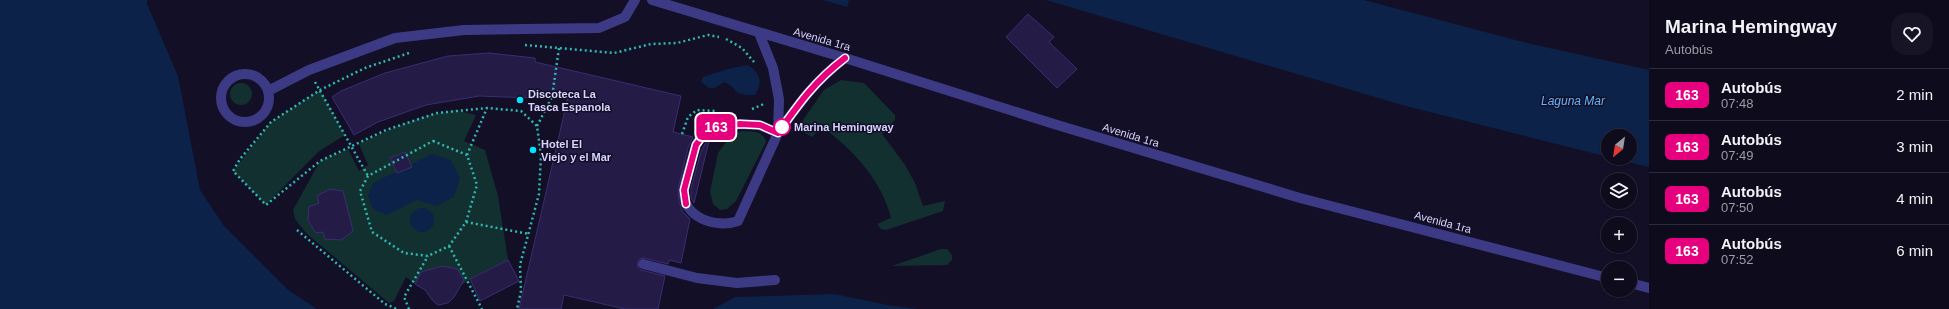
<!DOCTYPE html>
<html lang="es">
<head>
<meta charset="utf-8">
<style>
	body { margin:0; font-family:Helvetica,sans-serif; background:#171425; color:#f1f3f6; height:100vh; display:flex; flex-direction:column; font-size:15px; white-space:nowrap }
	* { box-sizing:border-box; margin:0 }
	p { font-size:13px; color:#9b9ba3 }
	.icon { flex:none; width:22px; height:22px; fill:none; stroke:currentColor; stroke-width:2; stroke-linecap:round; stroke-linejoin:round }
	.map { position:relative; flex:1; overflow:hidden }
	.side { display:flex; flex-direction:column; background:#0e0b1c; width:300px }
	.side>* { flex:none }
	.badge { padding:0 8px; border-radius:6px; font-size:14px; line-height:26px }
	.needle { width:26px; rotate:210deg }
	.buttons { position:absolute; left:1601px; top:129px; display:grid; gap:8px }
	.buttons a { display:grid; place-items:center; width:36px; height:36px; border-radius:50%; background:#0e0b1c; box-shadow:0 1px 3px #0004,0 0 0 1px #2e2b3b; font-size:20px }
	.map>.badge { position:absolute; translate:-50% -50%; box-shadow:0 0 0 2px #fff }
	.round { display:grid; place-items:center; flex:none; width:42px; height:42px; border-radius:16px; background:#171425 }
	.head { display:flex; align-items:center; justify-content:space-between; height:68px; padding:0 16px }
	h1 { font-size:19px; font-weight:600; line-height:30px }
	ul { padding:0; list-style:none }
	li { display:flex; align-items:center; gap:12px; height:52px; padding:0 16px; border-top:1px solid #2e2b3b }
	li div { flex:1 }
	li b { display:block; font-size:15px }
	li em { font-style:normal }
	li .badge { min-width:44px; font-weight:700; text-align:center }
	main { display:flex; flex:1; min-height:0 }
	.map>svg:first-child { display:block }
	.green { fill:#12302f }
	.water { fill:#0c2248 }
	.building { fill:#241b47; stroke:#3b2d73 }
	.lines { fill:none; stroke-linecap:round; stroke-linejoin:round }
	.path { stroke:#2fb8b0; stroke-width:2.5; stroke-dasharray:2 3; stroke-linecap:butt }
	.minor { stroke:#3d3a85; stroke-width:10 }
	.line-casing { stroke:#fff; stroke-width:9 }
	.line { stroke:#e6007e; stroke-width:6 }
	.poi-dot { fill:#00e5ff; stroke:#130f26; stroke-width:1.5 }
	.stop-dot { fill:#fff; stroke:#e6007e; stroke-width:2 }
	.labels { text-anchor:middle; stroke-width:3; stroke-linejoin:round; paint-order:stroke }
	.street-label { font-size:11px; fill:#d9d4ff; stroke:#130f26 }
	.poi-label { font-size:11px; font-weight:bold; fill:#d9d4ff; stroke:#130f26; text-anchor:start }
	.stop-label { font-size:11px; font-weight:bold; fill:#d9d4ff; stroke:#130f26; text-anchor:start }
	.water-label { font-size:12px; font-style:italic; fill:#62b6ff; stroke:#130f26 }
</style>
</head>
<body>
<main>
<div class="map">
<svg width="1649" height="309" viewBox="0 0 1649 309">
	<rect width="100%" height="100%" fill="#130f26"/>
	<g class="green">
		<path d="M841 80 864 83 895 115V120L882 134 905 165 915 183 923 206 945 201 943 211 886 230 881 229 877 224 891 218C882 181 853 149 822 127L812 137 805 133 801 123 824 90Z"/>
		<circle cx="241" cy="94" r="11"/>
		<path d="M320 90 345 135 318 152 266 205 233 171 271 122Z"/>
		<path d="M455 110 476 115 464 141 485 150 498 196 508 260C493 268 476 274 463 284 451 292 458 300 438 305L433 301 425 290 406 277 394 301 389 303 306 233 295 219 293 210 320 161 348 149 359 171 368 165 359 144C389 129 421 115 455 110Z"/>
		<path d="M742 131C753 132 763 130 766 142L736 201 727 209 720 210 713 204 710 192 718 153 731 135Z"/>
		<path d="M941 249H947L952 255V260L947 265 892 266Z"/>
	</g>
	<g class="water">
		<path d="M0 0H147V4L178 76 200 190 224 226 287 289 317 309H0Z"/>
		<path d="M823 0H849L847 7Z"/>
		<path d="M1046 0H1364L1527 43 1649 70V167L1611 158H1630V136H1608V157L1402 105Z"/>
		<path d="M747 65C761 72 763 83 755 95 731 96 739 88 724 82L715 88H709L701 82 703 77 728 69Z"/>
		<path d="M432 154 451 160 460 178 454 197 436 206 417 200 387 215 373 209 368 196 373 183Z"/>
		<circle cx="422" cy="220" r="12"/>
		<path d="M835 294 887 305 917 309H713L735 297Z"/>
	</g>
	<g class="building">
		<path d="M1028 14 1054 37 1049 42 1077 69 1057 88 1006 37Z"/>
		<path d="M489 53 535 58V62L681 96 673 132 693 137 688 148 678 189 679 202 683 212 690 219 681 263 669 260 668 264 644 258 639 259 637 263 638 268 641 270 665 276 658 309H625L564 295 561 309H519L568 97 532 91 531 98 479 96 426 105 378 122 354 135 332 97 341 91 385 73 448 56Z"/>
		<path d="M707 140 709 141 694 203 691 198V188L701 152Z"/>
		<path d="M405 152 412 167 397 173 390 158Z"/>
		<path d="M330 189 343 191 353 231 341 240 325 239 323 232 316 233 308 221 309 207 319 203 317 196Z"/>
		<path d="M508 260 519 281 480 301 470 279Z"/>
		<path d="M442 266 457 269 464 280 454 297 448 303 438 305 433 301 425 290 415 284 421 272Z"/>
	</g>
	<g class="lines">
		<g class="path">
			<path d="M726 39 742 48 754 62"/>
			<path d="M525 45 614 53 651 44 677 43 708 35 719 37"/>
			<path d="M409 53 365 68 320 90 271 122 240 159 233 171 266 205 320 161 386 130 437 113 487 108 521 111 537 126 541 155 539 194 520 265 521 291 517 309"/>
			<path d="M315 82 368 176"/>
			<path d="M752 109 764 104"/>
			<path d="M537 126 552 97 559 48"/>
			<path d="M682 134 688 117 697 110 717 111"/>
			<path d="M433 141 467 155 477 185 466 222 449 246 428 256 404 253 372 232 360 191 368 176Z"/>
			<path d="M467 155 487 108"/>
			<path d="M466 222 529 234"/>
			<path d="M297 230 385 304 397 309"/>
			<path d="M449 246 482 309"/>
			<path d="M409 309 404 297 428 256"/>
		</g>
		<g class="minor">
			<path d="M652 0 845 58 1054 124 1300 198 1608 278"/>
			<path d="M759 33 773 68 779 99 778 133C800 102 815 81 845 58"/>
			<circle cx="245" cy="98" r="24"/>
			<path d="M268 91 309 70 395 38 464 30 599 28 625 17 635 0"/>
			<path d="M740 124 759 125 778 133 738 221C715 229 682 217 684 190 685 181 689 171 691 163 694 152 696 140 705 133 715 125 728 126 740 124Z"/>
			<path d="M643 264 697 278 737 283 775 280"/>
			<path d="M1630 283 1649 288"/>
		</g>
	</g>
	<g class="lines">
		<defs>
			<path id="line" d="M686 204 684 190 696 145 704 134 714 127 740 124 760 125 778 133C800 102 815 81 845 58"/>
		</defs>
		<use href="#line" class="line-casing"/>
		<use href="#line" class="line"/>
	</g>
	<g class="poi-dot">
		<circle cx="520" cy="100" r="4"/>
		<circle cx="533" cy="150" r="4"/>
	</g>
	<circle class="stop-dot" cx="782" cy="127" r="8"/>
	<g class="labels">
		<g class="street-label">
			<text transform="translate(822 39) rotate(16)" y="4">Avenida 1ra</text>
			<text transform="translate(1131 135) rotate(17)" y="4">Avenida 1ra</text>
			<text transform="translate(1443 222) rotate(15)" y="4">Avenida 1ra</text>
		</g>
		<g class="poi-label">
			<text x="528" y="98">Discoteca La<tspan x="528" dy="13">Tasca Espanola</tspan></text>
			<text x="541" y="148">Hotel El<tspan x="541" dy="13">Viejo y el Mar</tspan></text>
		</g>
		<g class="stop-label">
			<text x="794" y="131">Marina Hemingway</text>
		</g>
		<g class="water-label">
			<text x="1573" y="105">Laguna Mar</text>
		</g>
	</g>
</svg>
<div class="buttons">
<a><svg class="needle" viewBox="-14 -14 28 28"><path d="M0-13l5 13h-10z" fill="#e53935"/><path d="M0 13l5-13h-10z" fill="#9b9ba3"/></svg></a>
<a><svg class="icon" aria-label="layers" viewBox="0 0 24 24"><path d="M12 4l9 5-9 5-9-5zM3 14l9 5 9-5"/></svg></a>
<a>+</a>
<a>−</a>
</div>
<b class="badge" style="left:716px;top:127px;background:#e6007e;color:#fff">163</b>
</div>
<section class="side">
<div class="head"><div><h1>Marina Hemingway</h1><p>Autobús</p></div><a class="round"><svg class="icon" aria-label="heart" viewBox="0 0 24 24"><path d="M12 20l-8-8c-3-5 5-10 8-4 3-6 11-1 8 4z"/></svg></a></div>
<ul>
<li><span class="badge" style="background:#e6007e;color:#fff">163</span><div><b>Autobús</b><p>07:48</p></div><em>2 min</em></li>
<li><span class="badge" style="background:#e6007e;color:#fff">163</span><div><b>Autobús</b><p>07:49</p></div><em>3 min</em></li>
<li><span class="badge" style="background:#e6007e;color:#fff">163</span><div><b>Autobús</b><p>07:50</p></div><em>4 min</em></li>
<li><span class="badge" style="background:#e6007e;color:#fff">163</span><div><b>Autobús</b><p>07:52</p></div><em>6 min</em></li>
</ul>
</section>
</main>
</body>
</html>
